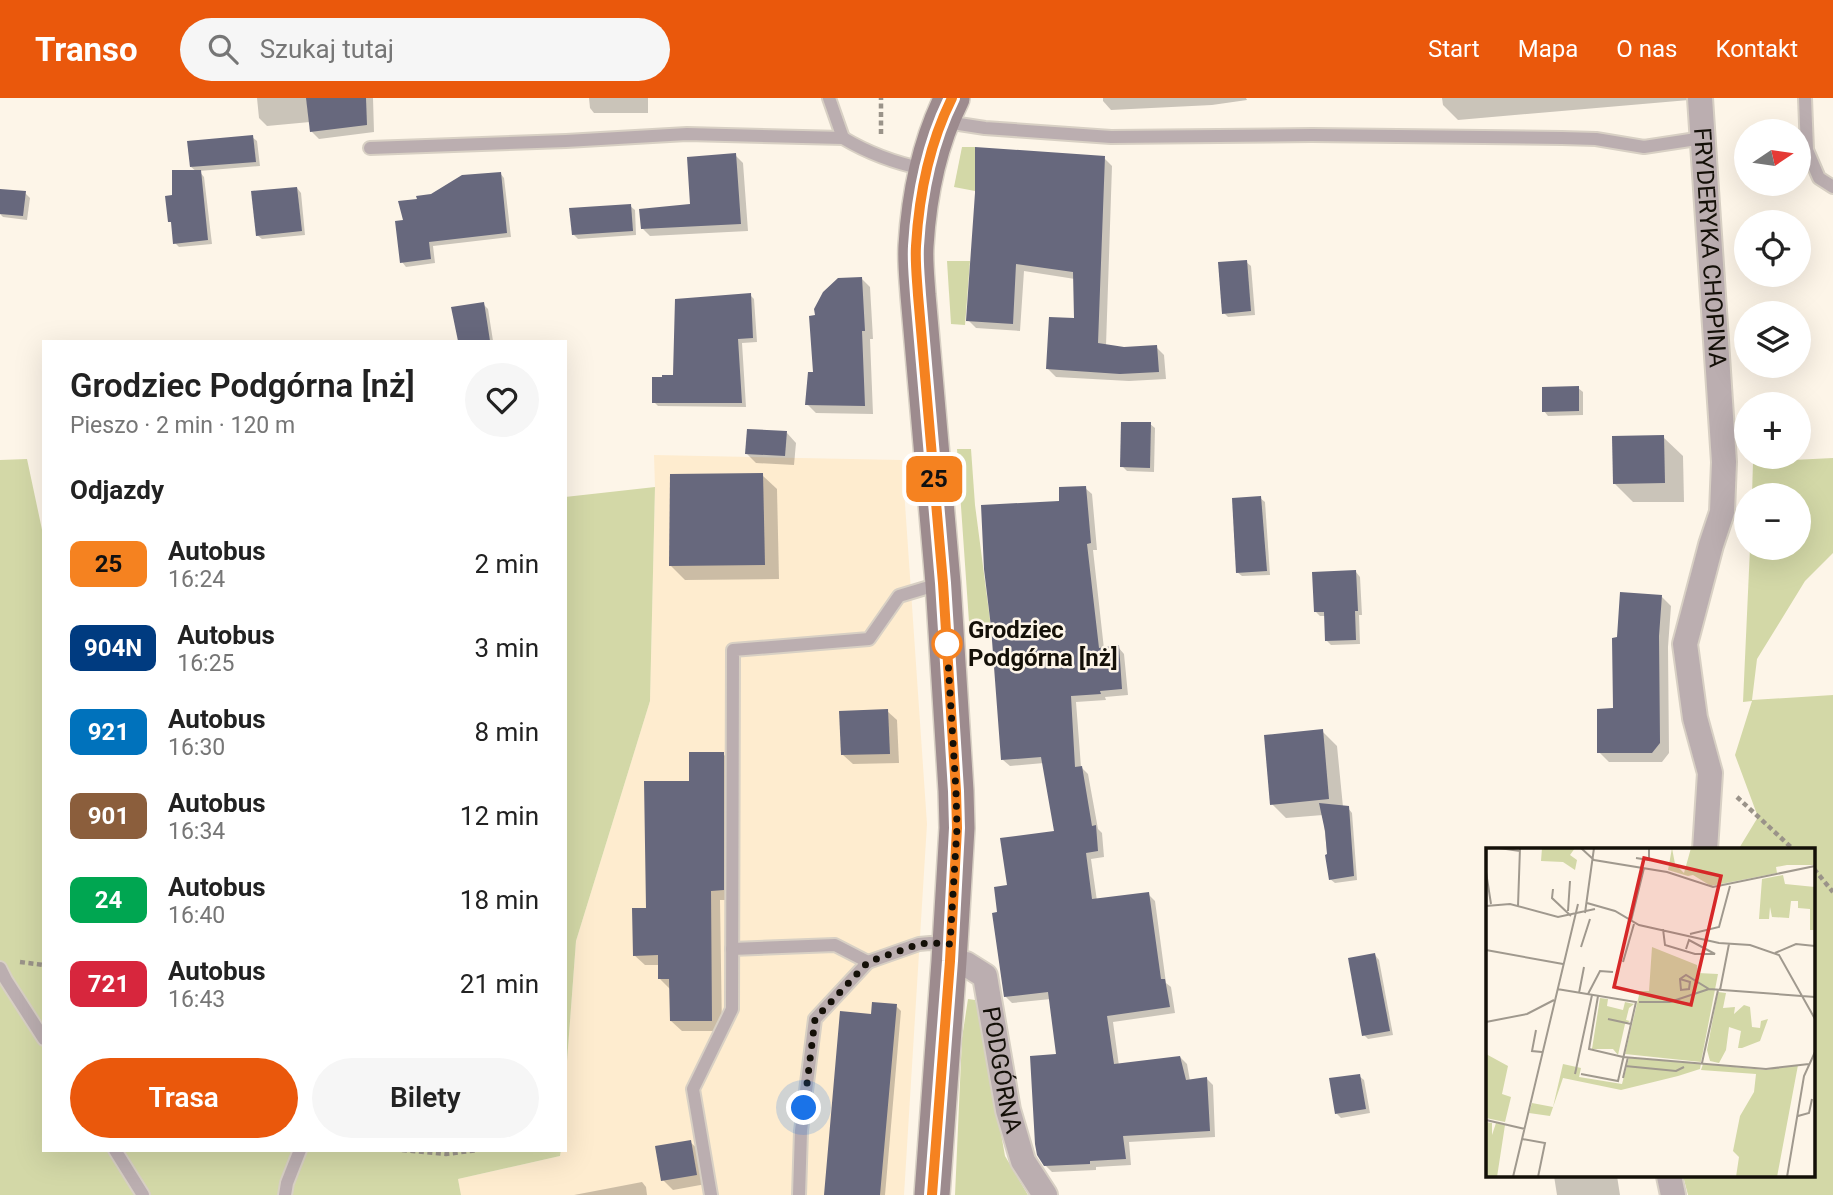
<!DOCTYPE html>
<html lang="pl">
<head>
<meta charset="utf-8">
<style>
	body { margin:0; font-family:Roboto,sans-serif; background:#f6f6f6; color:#222; height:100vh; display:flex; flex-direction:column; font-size:26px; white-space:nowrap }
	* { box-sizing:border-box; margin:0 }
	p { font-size:23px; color:#767676 }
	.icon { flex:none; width:38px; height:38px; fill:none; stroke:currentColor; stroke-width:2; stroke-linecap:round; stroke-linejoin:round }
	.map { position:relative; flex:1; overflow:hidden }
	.drawer { position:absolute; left:42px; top:242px; width:525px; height:812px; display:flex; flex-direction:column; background:#fff; border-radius:0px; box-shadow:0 7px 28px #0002 }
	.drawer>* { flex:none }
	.badge { padding:0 14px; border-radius:10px; font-size:24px; line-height:46px }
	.needle { width:46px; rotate:77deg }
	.controls { position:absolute; left:1734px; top:21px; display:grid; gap:14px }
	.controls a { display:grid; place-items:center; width:77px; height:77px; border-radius:50%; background:#fff; box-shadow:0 7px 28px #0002; font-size:35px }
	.you { position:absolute; width:35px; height:35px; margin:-18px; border:5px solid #fff; border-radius:50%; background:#1a73e8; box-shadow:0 0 0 10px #1a73e833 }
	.map>.badge { position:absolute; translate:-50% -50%; box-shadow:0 0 0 4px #fff }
	h2 { padding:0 28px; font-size:26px; line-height:63px }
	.round { display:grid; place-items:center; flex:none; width:74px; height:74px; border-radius:37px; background:#f6f6f6 }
	.overview { display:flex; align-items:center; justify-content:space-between; height:119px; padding:0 28px }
	h1 { font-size:33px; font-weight:600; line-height:52px }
	.cta { display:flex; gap:14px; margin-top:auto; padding:14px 28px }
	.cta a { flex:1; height:80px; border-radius:42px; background:#ea580c; color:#fff; font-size:28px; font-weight:600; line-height:80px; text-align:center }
	.cta a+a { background:#f6f6f6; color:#222 }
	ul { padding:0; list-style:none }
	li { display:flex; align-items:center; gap:21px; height:84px; padding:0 28px }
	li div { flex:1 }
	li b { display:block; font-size:26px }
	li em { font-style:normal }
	li .badge { min-width:77px; font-weight:700; text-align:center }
	header { display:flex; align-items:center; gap:42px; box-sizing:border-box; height:98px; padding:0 35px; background:#ea580c; color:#fff }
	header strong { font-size:33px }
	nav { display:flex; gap:38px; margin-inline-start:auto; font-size:24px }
	.search { width:490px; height:63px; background:#f6f6f6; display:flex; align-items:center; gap:18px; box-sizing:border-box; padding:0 24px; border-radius:38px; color:#767676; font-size:26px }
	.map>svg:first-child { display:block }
	.built { fill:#feeccf }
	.green { fill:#d3d8a7 }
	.shadow { fill:#0003 }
	.building { fill:#67687d }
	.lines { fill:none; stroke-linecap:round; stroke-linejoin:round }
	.lane-casing { stroke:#d8d0c4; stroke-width:16 }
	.street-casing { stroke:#d8d0c4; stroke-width:28 }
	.secondary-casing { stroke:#d8d0c4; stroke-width:38 }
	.path { stroke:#9a9389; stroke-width:4.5; stroke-dasharray:5 3.5; stroke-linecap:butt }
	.lane { stroke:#bbaeb0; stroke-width:12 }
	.street { stroke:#bbaeb0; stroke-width:24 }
	.secondary { stroke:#9d8b8e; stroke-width:35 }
	.line-casing { stroke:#fff; stroke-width:16 }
	.line { stroke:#f58220; stroke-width:10 }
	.walk { stroke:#141008; stroke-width:7; stroke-dasharray:0 12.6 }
	.stop-dot { fill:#fff; stroke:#f58220; stroke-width:3.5 }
	.labels { text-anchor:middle; stroke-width:5; stroke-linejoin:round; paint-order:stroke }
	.street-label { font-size:24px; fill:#141008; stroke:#fdf5e8 }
	.stop-label { font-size:24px; font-weight:bold; fill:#141008; stroke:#fdf5e8; text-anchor:start }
	.inset-road { fill:none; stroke:#a0998e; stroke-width:2 }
	.view { fill:#d62828; fill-opacity:0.15; stroke:#d62828; stroke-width:3.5 }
	.inset-edge { fill:none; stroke:#141008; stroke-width:3.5 }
</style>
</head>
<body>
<header>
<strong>Transo</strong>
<div class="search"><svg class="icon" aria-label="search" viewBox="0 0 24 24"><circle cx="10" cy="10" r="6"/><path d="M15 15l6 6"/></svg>Szukaj tutaj</div>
<nav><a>Start</a><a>Mapa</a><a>O nas</a><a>Kontakt</a></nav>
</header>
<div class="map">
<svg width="1833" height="1097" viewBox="0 0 1833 1097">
	<rect width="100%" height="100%" fill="#fdf5e8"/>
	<path class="built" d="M654 357 902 362 927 726 904 1097H461L458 1081 560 1058 561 1052H565V990L576 843 650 603 655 389Z"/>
	<g class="green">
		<path d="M962 49H975V93L954 89Z"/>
		<path d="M970 163 965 227 951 226 947 163Z"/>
		<path d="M957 351H971L975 407 992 537 970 538Z"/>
		<path d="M1833 360V455L1805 483 1757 561 1752 602 1833 597V1097H1688L1683 1078H1814V752H1738L1758 719 1735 657 1752 603 1743 604 1750 450H1799V397H1752L1753 364Z"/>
		<path d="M27 361 44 441V1052H561L560 1058 458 1081 461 1097H0V362Z"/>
		<path d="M655 389 650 603 576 843 565 990V399Z"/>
		<path d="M968 901 975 902 980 917 1005 1058 1028 1097H955L962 940Z"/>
	</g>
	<g class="shadow">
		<path d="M257 0H373L374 34 319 41 311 33 310 24 267 28 259 20Z"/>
		<path d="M589 0H648V15H594L590 10Z"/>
		<path d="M1103 0H1246L1247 2 1212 7 1111 12 1103 3Z"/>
		<path d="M1442 0H1688L1689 2 1458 22 1443 7Z"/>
		<path d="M252 39 257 43 260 68 199 73 204 79 212 146 179 149 175 145 173 126 170 123 174 99 197 74 191 69Z"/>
		<path d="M735 57 743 65 748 133 650 138 642 130 692 108Z"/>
		<path d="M1104 60 1112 68 1106 248 1123 251 1156 249 1164 257 1166 281 1129 283 1056 279 1048 271 1076 222 1075 181 1024 173 1020 233 976 230 968 222Z"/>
		<path d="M500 75 504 80 511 139 433 148 435 165 406 169 402 164 405 124Z"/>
		<path d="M297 90 301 95 305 137 262 141 257 137Z"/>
		<path d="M25 95 30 100 27 122 3 119 0 116V102Z"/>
		<path d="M630 108 635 112 636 137 578 141 573 136Z"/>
		<path d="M1246 164 1251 168 1255 217 1228 219 1224 215Z"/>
		<path d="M861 180 870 189 873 241H870L873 316 816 315 807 306 815 275 817 219Z"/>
		<path d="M750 197 754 201 757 244 742 245 746 309 658 308 654 304 674 278Z"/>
		<path d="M483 206 488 211 493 243H459L453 211Z"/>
		<path d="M1578 290 1583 294V317L1548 318 1544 313Z"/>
		<path d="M1150 326 1155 330 1154 374 1127 373 1122 368Z"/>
		<path d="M787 335 796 345 794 367 756 365 747 356Z"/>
		<path d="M1663 339 1683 358 1684 404H1633L1614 385Z"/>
		<path d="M762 377 777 391 779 481 685 482 671 468Z"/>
		<path d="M1085 390 1092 396 1097 452H1093L1104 551 1118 549 1124 556 1128 597 1105 599 1106 602 1076 604 1081 669 1088 676 1098 731 1102 735 1104 759 1091 761 1097 803 1148 796 1155 803 1166 885 1171 889 1175 915 1113 924 1119 968 1180 959 1187 966 1190 983 1206 980 1213 987 1215 1039 1129 1044 1131 1067 1096 1069V1072L1052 1074 1045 1067 1058 958 1051 901 1012 905 1005 898 999 815 1009 789 1056 734 1044 665 1010 668 1003 662 1061 405Z"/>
		<path d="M1260 400 1265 404 1270 477 1242 478 1237 474Z"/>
		<path d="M1356 474 1360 479 1362 517H1359L1360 546 1331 547 1327 543 1326 518H1320L1315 513Z"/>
		<path d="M1661 498 1671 508 1668 549 1669 655 1662 664H1609L1599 654 1615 612 1619 541Z"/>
		<path d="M887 613 897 622 899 665 853 666 843 657Z"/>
		<path d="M1322 633 1337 648 1343 709 1348 710 1352 715 1357 782 1335 785 1330 781 1323 717 1286 720 1272 706Z"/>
		<path d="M723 656 734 666 733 802H720L722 933H682L671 923 670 891 660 881 659 867H645L634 857 647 812 691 685Z"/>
		<path d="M1375 857 1379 862 1393 937 1368 941 1364 937Z"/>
		<path d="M896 908 901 913 885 1097H825L873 918Z"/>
		<path d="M1359 978 1364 982 1370 1015 1341 1020 1336 1015Z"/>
		<path d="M690 1044 700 1053 706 1086 673 1092 663 1082Z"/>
		<path d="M1554 1078H1617L1620 1097H1557Z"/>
		<path d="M642 1084 646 1089 647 1097H574Z"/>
	</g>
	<g class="building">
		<path d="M306 0H366L367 27 310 34Z"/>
		<path d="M253 37 256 64 190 69 187 43Z"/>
		<path d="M975 49 1105 58 1098 245 1124 249 1157 247 1159 274 1120 276 1046 271 1049 219 1074 220 1073 174 1016 166 1013 226 966 223 975 95Z"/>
		<path d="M736 55 741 126 641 131 639 111 690 106 687 59Z"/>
		<path d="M172 72H201L208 142 173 146 171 124H168L165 98 172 97Z"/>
		<path d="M501 74 507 135 429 144 431 161 400 165 395 123 403 122 398 103 417 101 416 98 431 96 462 77Z"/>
		<path d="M297 89 302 133 256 138 251 93Z"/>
		<path d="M0 91 26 93 23 118 0 116Z"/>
		<path d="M631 106 633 133 572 137 569 110Z"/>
		<path d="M1247 162 1251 213 1222 216 1218 164Z"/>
		<path d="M862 179 865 233H862L865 308 805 307 808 274H813L809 218 815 217 814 211 823 194 838 180Z"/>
		<path d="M751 195 753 240 738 241 742 305H652V279H662V277H673L675 201Z"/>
		<path d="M484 204 490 243H458L451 209Z"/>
		<path d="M1579 288V313L1542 314V289Z"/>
		<path d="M1121 324H1151L1150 370 1120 369Z"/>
		<path d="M747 331 787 333 785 358 745 356Z"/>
		<path d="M1664 337 1665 385 1613 386 1612 338Z"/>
		<path d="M763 375 765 467 669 468 670 376Z"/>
		<path d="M1086 388 1091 445 1087 446 1099 550 1119 547 1122 591 1100 593 1101 596 1071 598 1075 669 1082 668 1092 728 1096 727 1098 753 1086 755 1092 801 1149 794 1161 881H1165L1170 909 1107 918 1114 966 1180 958 1186 982 1207 979 1210 1033 1123 1038 1126 1061 1090 1063V1066L1044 1068 1037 1057 1035 1046 1030 958 1056 956 1048 894 1004 899 992 815 997 814 994 789 1007 787 1000 740 1054 733 1041 659 1001 662 991 529 984 471 981 407 1059 403V389Z"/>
		<path d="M1261 398 1267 473 1236 475 1232 400Z"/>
		<path d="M1356 472 1358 513H1355L1356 542 1325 543 1324 514H1314L1312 474Z"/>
		<path d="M1620 494 1662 497 1659 538 1660 645 1652 655H1597V611L1613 610 1612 540 1617 539Z"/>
		<path d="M888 611 890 656 841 657 839 613Z"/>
		<path d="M1323 631 1329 701 1270 707 1264 637Z"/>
		<path d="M689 654H724V792L711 793 712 923H670L669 881H658V857L633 858 632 810H646L644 683H689Z"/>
		<path d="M1319 705 1349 708 1354 778 1329 782 1325 757 1327 756 1325 733Z"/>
		<path d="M1375 855 1390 933 1362 938 1348 860Z"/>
		<path d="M872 904 897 906 880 1097H824L840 913 871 916Z"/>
		<path d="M1360 976 1366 1011 1335 1016 1329 980Z"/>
		<path d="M691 1042 697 1077 661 1083 655 1048Z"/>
	</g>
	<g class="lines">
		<defs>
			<g id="lane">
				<path d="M829 0 843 40"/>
				<path d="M1805 0 1807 52 1819 80 1833 89"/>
				<path d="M946 24 985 30 1111 39 1312 37 1562 40 1596 41 1644 49 1703 40"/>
				<path d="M370 50 566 43 687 36 843 40C868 55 895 65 924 71"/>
				<path d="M732 851 835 847 868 864 815 921 801 1033 799 1097"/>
				<path d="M868 864 919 846 930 845 949 846"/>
				<path d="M0 870 6 882 44 941"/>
				<path d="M115 1052 143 1097"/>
				<path d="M285 1097 287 1085 300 1052"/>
				<path d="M711 1097 693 991 732 911 733 552 869 541 899 498 939 486"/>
			</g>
			<g id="street">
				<path id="s1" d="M1700 0 1724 364 1722 414 1711 447 1685 546 1695 620 1710 675 1705 752"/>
				<path id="s2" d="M949 863 966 866 985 878 1008 1012 1023 1063 1045 1097"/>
				<path d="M1669 1078 1673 1097"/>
			</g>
			<path id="secondary" d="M932 1097 949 863 957 730 956 693 943 485 918 197C917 181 915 164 916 148 919 97 929 46 952 0"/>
		</defs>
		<use href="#lane" class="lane-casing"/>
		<use href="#street" class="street-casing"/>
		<use href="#secondary" class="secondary-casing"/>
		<g class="path">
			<path d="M881 36V0"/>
			<path d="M1737 699 1794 752"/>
			<path d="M1814 771 1833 794"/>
			<path d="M20 864 44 867"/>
			<path d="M402 1052 446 1056 478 1052"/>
		</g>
		<use href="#lane" class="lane"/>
		<use href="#street" class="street"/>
		<use href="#secondary" class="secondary"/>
	</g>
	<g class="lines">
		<defs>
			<path id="line" d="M932 1097 950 863 957 730 956 693 943 485 918 197C917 181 915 164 916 148 919 97 929 46 952 0"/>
		</defs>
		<use href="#line" class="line-casing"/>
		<use href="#line" class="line"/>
		<path class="walk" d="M804 1010 815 921 868 864 919 846 930 845 950 846 957 730 956 693 947 546"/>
	</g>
	<circle class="stop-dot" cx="947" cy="546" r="14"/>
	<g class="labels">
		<g class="street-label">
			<text dy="8" stroke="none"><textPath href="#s1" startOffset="150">FRYDERYKA CHOPINA</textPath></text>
			<text dy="8" stroke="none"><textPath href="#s2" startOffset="135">PODGÓRNA</textPath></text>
		</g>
		<g class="stop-label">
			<text x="968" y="540">Grodziec<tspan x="968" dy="28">Podgórna [nż]</tspan></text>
		</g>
	</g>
	<g transform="translate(1486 750)">
		<rect width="329" height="329" fill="#fdf5e8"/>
		<path d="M56 0H89L84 7 91 12 89 22 77 14 55 13ZM186 0 189 16 198 25 205 0H329V17H301L290 19 291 25 225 38 207 27 202 28 182 22ZM297 27 299 36 329 39V82H324V61L312 60V53H305L303 70 286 69 284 59 283 71H273L276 31ZM166 99 211 117 212 125 232 126 215 214 139 206 154 143H163ZM232 144 240 145 237 160 249 159 248 166 258 157 264 159 266 179 274 180 275 173 282 171 274 193 256 200H252L255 183 243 179 240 202 233 215 224 213 221 202ZM114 150 122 151 121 158 137 162 139 154 148 156 143 160 140 172 144 173 139 176 132 207 127 201H106ZM0 206 22 218 16 246 25 249 19 274 0 270ZM143 210 215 216 214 221 192 228 135 242 77 230 64 268 43 265 46 255 67 259 77 216 95 220 93 229 136 236ZM217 216 280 222 312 217 291 329H250L253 309 247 303 254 268 268 244 270 226 215 222ZM0 274 6 275V287L10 275 19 277 11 329H0Z" fill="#d3d8a7"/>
		<path class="inset-road" d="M13 0 34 3M95 0 108 12 181 24 227 39 329 18M150 10 163 12V1M0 24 5 56M67 41 66 50 85 68M101 55 129 63 153 77 233 95 264 97 293 107 329 171M0 58 24 56 72 69 109 61M32 58 34 0M82 63 84 33M99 65 108 0M145 73 158 20M177 81 179 97 209 106H229L203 92 200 101M204 86 233 79 244 38M95 99 104 71M0 102 77 116M289 105 310 96 329 98M137 114 148 76M194 131 204 134 203 141 195 142 194 131 200 127 223 141 329 149M71 141 150 154 132 233 95 226M234 142 243 96M93 145 98 119M102 146 114 123 127 124M112 148 103 201 137 209 280 221 323 216M153 154H184L223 141M122 171 145 176M0 174 41 166 68 152M50 182 46 203 56 204M216 215 232 142M139 218 190 223 198 219M89 226 106 147M137 230 142 209M312 268 323 265 326 251M0 272 39 281M36 291 59 295 52 329M27 329 92 56M301 329 318 228 329 204"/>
		<path class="view" d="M158 10 235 28 205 157 128 139Z"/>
		<rect width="329" height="329" class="inset-edge"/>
	</g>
</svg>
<div class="controls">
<a><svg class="needle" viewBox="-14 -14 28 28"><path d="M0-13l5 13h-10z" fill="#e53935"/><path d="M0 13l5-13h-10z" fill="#767676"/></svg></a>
<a><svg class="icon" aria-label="locate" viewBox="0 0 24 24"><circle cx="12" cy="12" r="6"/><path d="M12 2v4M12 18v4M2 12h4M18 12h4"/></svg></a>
<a><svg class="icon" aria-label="layers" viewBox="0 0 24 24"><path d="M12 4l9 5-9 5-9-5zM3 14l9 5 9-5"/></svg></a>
<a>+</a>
<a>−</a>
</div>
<div class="you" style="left:804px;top:1010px"></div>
<b class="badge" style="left:934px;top:381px;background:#f58220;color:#111">25</b>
<section class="drawer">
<div class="overview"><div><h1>Grodziec Podgórna [nż]</h1><p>Pieszo · 2 min · 120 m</p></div><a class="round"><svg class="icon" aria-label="heart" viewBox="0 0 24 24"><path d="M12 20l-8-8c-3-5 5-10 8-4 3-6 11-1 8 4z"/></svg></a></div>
<h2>Odjazdy</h2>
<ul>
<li><span class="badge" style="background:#f58220;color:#111">25</span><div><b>Autobus</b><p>16:24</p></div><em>2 min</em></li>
<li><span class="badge" style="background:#003b80;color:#fff">904N</span><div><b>Autobus</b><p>16:25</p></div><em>3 min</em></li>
<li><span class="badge" style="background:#0072bc;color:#fff">921</span><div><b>Autobus</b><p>16:30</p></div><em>8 min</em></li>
<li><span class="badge" style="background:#8b5e3c;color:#fff">901</span><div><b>Autobus</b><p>16:34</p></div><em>12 min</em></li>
<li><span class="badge" style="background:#00a651;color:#fff">24</span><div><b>Autobus</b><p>16:40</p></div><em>18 min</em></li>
<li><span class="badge" style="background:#d7263d;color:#fff">721</span><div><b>Autobus</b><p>16:43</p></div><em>21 min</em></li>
</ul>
<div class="cta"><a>Trasa</a><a>Bilety</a></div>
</section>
</div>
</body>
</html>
